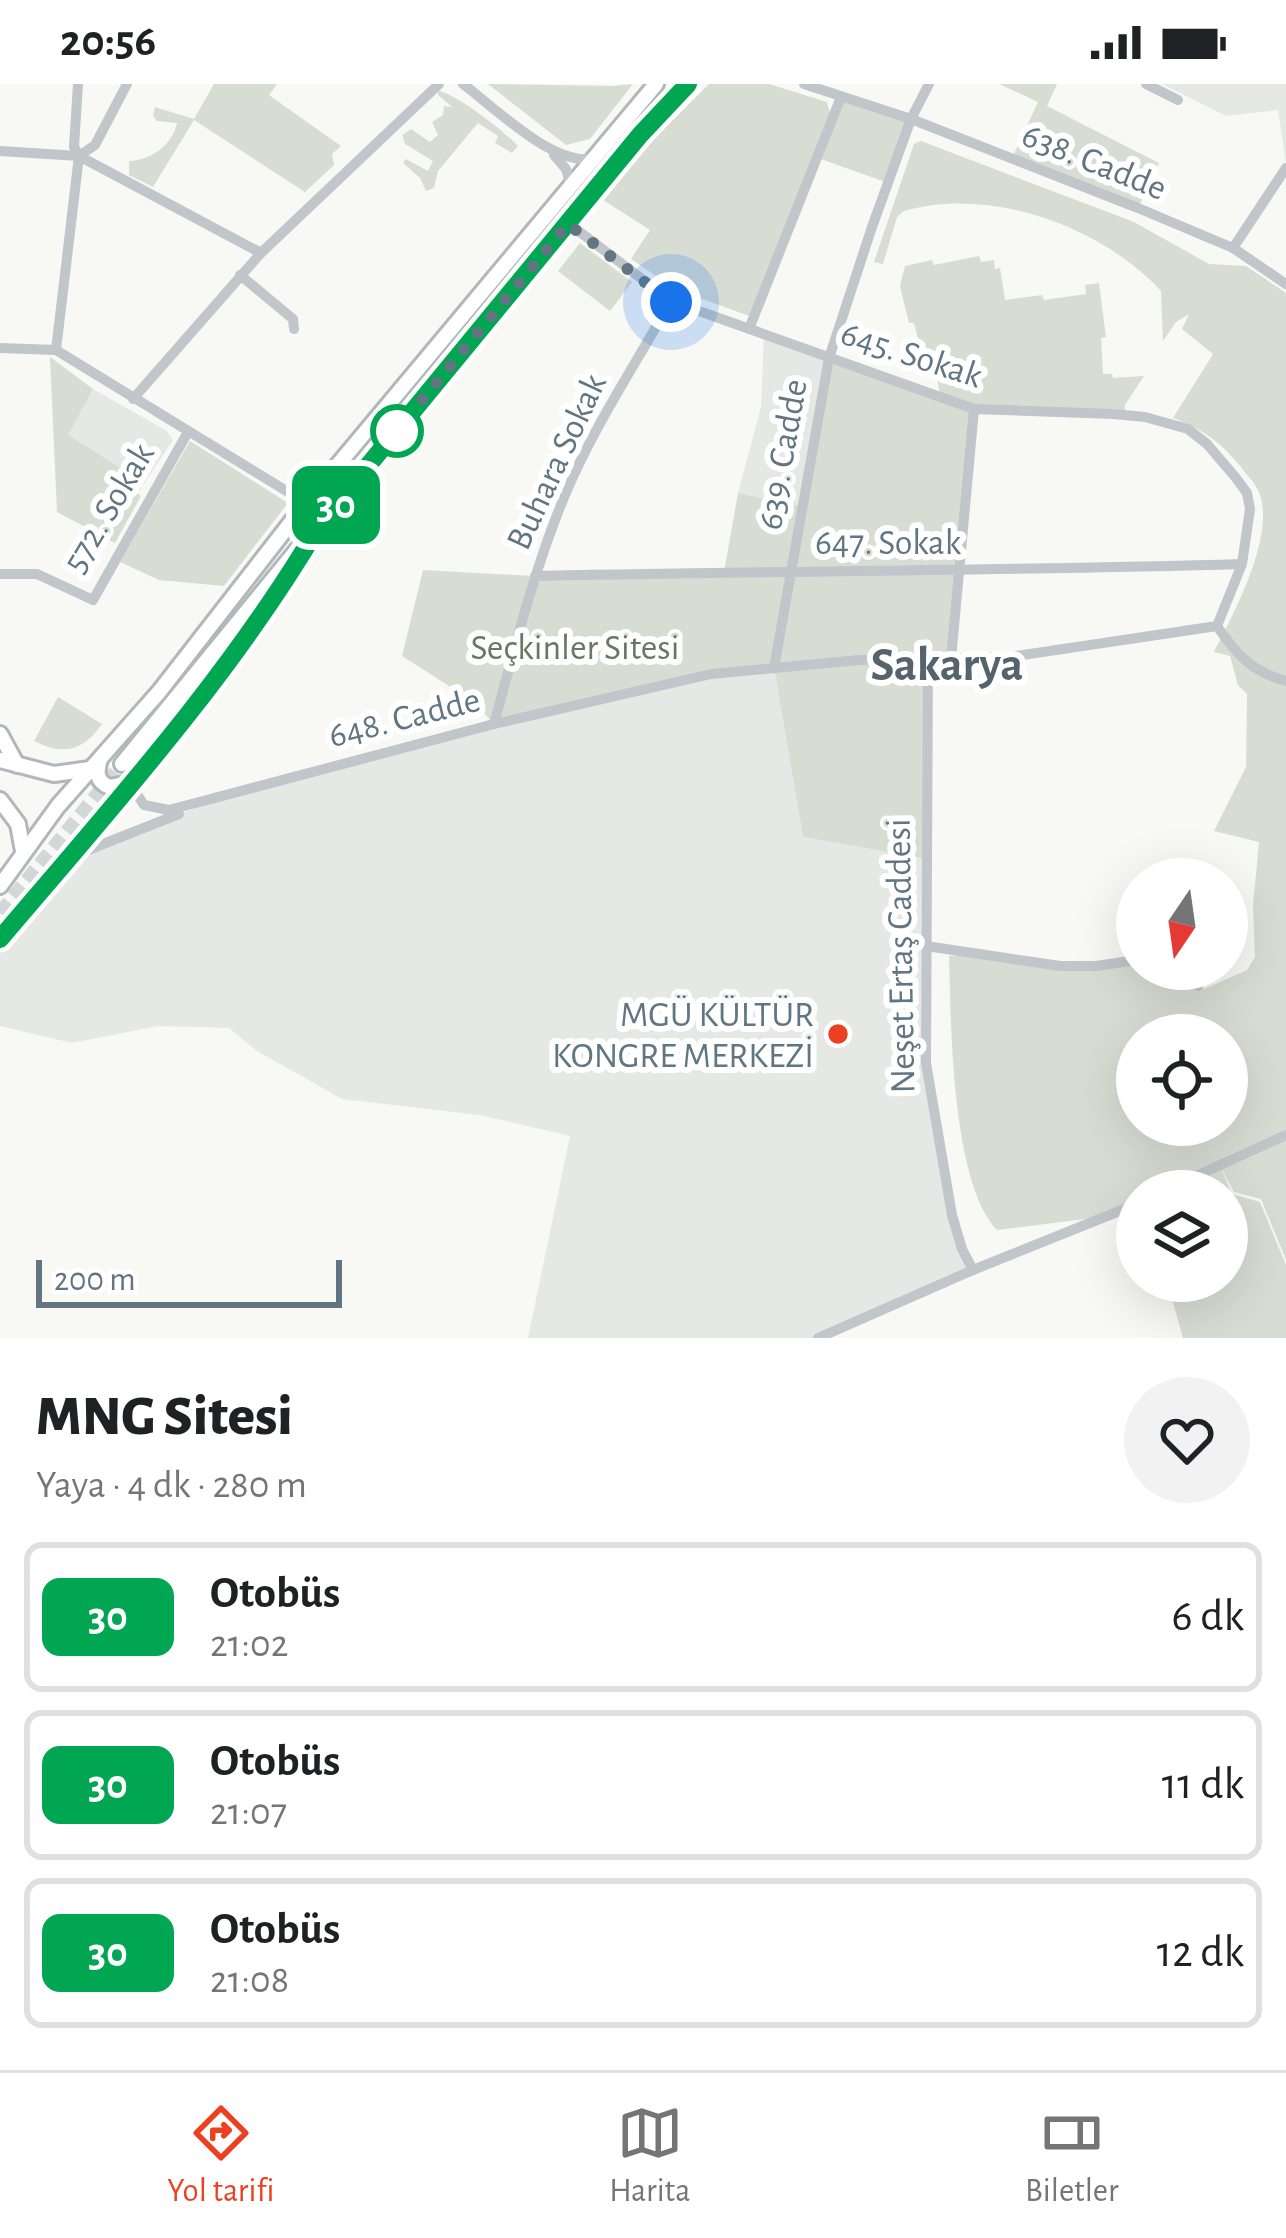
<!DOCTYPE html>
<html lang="tr">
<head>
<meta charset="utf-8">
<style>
	body { margin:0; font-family:"Alegreya Sans",sans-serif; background:#f2f2f2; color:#202124; height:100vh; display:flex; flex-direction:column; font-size:45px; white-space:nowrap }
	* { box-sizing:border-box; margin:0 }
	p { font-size:39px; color:#757577 }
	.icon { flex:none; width:66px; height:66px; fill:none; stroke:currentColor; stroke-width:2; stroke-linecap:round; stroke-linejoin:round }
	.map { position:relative; height:1254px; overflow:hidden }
	.details { display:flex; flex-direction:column; background:#fff; flex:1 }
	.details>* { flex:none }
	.badge { padding:0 24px; border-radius:18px; font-size:42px; line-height:78px }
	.needle { width:78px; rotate:193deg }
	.tools { position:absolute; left:1116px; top:774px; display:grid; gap:24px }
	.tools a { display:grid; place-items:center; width:132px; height:132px; border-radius:50%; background:#fff; box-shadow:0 12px 48px #0002; font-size:60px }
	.scale { position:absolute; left:36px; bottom:30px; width:306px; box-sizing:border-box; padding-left:12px; border:6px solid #617682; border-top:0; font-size:33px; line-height:42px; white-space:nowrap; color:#617682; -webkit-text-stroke:9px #fff; paint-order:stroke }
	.you { position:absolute; width:60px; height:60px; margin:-30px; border:9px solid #fff; border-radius:50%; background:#1a73e8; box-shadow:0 0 0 18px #1a73e833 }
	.map>.badge { position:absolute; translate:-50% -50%; box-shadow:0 0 0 6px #fff }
	.round { display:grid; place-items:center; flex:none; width:126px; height:126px; border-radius:63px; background:#f2f2f2 }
	.summary { display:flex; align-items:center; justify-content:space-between; height:204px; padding:0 36px }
	h1 { font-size:57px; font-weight:800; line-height:90px }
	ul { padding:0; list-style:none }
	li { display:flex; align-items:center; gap:36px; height:150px; margin:0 24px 18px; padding:0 12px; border:6px solid #e0e0e0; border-radius:18px }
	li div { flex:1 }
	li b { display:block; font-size:45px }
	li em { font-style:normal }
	li .badge { min-width:132px; font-weight:700; text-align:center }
	.status { display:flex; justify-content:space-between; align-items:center; height:84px; padding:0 60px; background:#fff; direction:ltr }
	.status svg { height:33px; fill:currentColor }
	.tab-bar { display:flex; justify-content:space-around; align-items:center; height:168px; border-top:3px solid #e0e0e0; background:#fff; font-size:33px; color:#757577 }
	.tab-bar a { display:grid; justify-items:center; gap:6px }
	.tab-bar .current { color:#ec4121 }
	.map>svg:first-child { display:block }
	.built { fill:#e6e8e6 }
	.green { fill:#d8ddd4; fill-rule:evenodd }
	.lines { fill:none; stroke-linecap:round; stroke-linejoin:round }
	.major-tunnel { stroke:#d2d8d8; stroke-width:14; stroke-dasharray:14 7; stroke-linecap:butt }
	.major-casing { stroke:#b1b8bc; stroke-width:20 }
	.minor { stroke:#c0c6c9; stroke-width:10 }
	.major { stroke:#fff; stroke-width:14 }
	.line-casing { stroke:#fff; stroke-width:27 }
	.line { stroke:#00a651; stroke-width:18 }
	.walk { stroke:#617682; stroke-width:12; stroke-dasharray:0 21.6 }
	.stop-dot { fill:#fff; stroke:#00a651; stroke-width:6 }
	.poi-dot { fill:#ec4121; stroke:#fff; stroke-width:4.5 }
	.labels { text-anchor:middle; stroke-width:12; stroke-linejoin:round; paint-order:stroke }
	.street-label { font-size:36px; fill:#617682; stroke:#fff }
	.park-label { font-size:36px; fill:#677961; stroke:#fff }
	.poi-label { font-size:36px; fill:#617682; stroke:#fff; text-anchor:end }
	.district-label { font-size:48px; font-weight:bold; fill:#54636c; stroke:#fff }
</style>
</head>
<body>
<div class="status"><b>20:56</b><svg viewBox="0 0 49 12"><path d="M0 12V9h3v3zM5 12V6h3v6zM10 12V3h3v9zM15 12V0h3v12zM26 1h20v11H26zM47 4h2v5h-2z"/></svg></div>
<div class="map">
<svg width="1286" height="1254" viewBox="0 0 1286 1254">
	<rect width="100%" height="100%" fill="#f8f8f5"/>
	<g class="built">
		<path d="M1162 0H1286V80L1278 26 1226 32Z"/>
		<path d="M764 250 829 274 801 422 738 409 761 323Z"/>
		<path d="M93 305 167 347 173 356 139 407 121 397 126 388 67 351Z"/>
		<path d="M774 584 803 753 927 775 924 941 941 1079 973 1186 818 1254H528L570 1052 480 1031 342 1015 257 967 229 944 158 942 72 959 0 942V855L73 772 249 703 711 590Z"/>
	</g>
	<g class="green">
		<path d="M214 0H277L269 11 341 62 332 70 334 81 305 108 194 36 153 103 129 91V77C152 76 172 61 177 39L157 37 153 32 155 23 194 35Z"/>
		<path d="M488 0 613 2 633 0 590 55 566 61Z"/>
		<path d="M709 0H769L827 18 830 29 752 233 675 205 631 175 650 146 603 116 655 54Z"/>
		<path d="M999 0H1057L1047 22 1159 79 1138 124 1012 74 1038 18Z"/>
		<path d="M438 6C463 15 499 43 518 62L512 69 495 59 498 52 478 39 438 87 434 104 426 107 420 94 403 79 406 75 428 87 433 77 405 60 402 51 411 45 430 58 438 51 432 38 443 31 444 22 452 23 438 11Z"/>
		<path d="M841 13 911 35 888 99 818 74Z"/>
		<path d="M921 57 1134 138 1209 180 1246 182 1286 209V1176L1261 1115 1234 1108 1221 1084 1232 1110 1260 1118 1286 1181V1254H1183L1167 1197H1227V1107H1137V1148L1125 1130 997 1146C951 1097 951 939 949 872L976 871 1067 885 1137 879V885H1168L1204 905 1247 886 1255 873 1253 822 1259 758 1214 747 1246 683 1247 610 1238 601 1230 572 1214 568C1233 530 1278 449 1258 406 1254 398 1246 390 1241 383 1221 358 1202 345 1173 334L1213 270 1182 245 1189 230 1176 238 1163 257 1161 207C1101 142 990 102 904 127L897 133 883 180 874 178 914 60ZM1137 951H1227V1041H1137Z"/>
		<path d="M580 159 632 198 610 227 558 187Z"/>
		<path d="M979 172 981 178 994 176 995 185 1000 184 1005 216 1042 211 1044 216 1086 210 1085 201 1099 199 1106 253 1101 254 1103 290H1112L1113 294 1144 292 1125 321V331L975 325 951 575H929L927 775 803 753 774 584 711 590 494 640 474 618 402 572 423 486 535 492 724 488 738 409 801 422 829 274 940 312 934 272 923 273 914 239H909L900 202 905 182 932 176 934 181Z"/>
		<path d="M50 273 93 305 68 351 127 388 122 397 141 412 115 459 57 428Z"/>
		<path d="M190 357 288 419 224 502 159 496 120 478Z"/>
		<path d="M58 613 102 640C83 667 64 672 34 657Z"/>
	</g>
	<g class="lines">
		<path class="major-tunnel" d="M0 829 122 680"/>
		<defs>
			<g id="major">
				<path d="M0 650 17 681"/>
				<path d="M100 675C96 688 96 698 110 703L129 699"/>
				<path d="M0 676 54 690 90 685"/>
				<path d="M122 680 301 461"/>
				<path d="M0 716 18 740 23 767"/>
				<path d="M0 802 58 722 159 608 306 419 656 0"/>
				<path d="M0 855C113 723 233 590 320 440L640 51 688 0"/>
			</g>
		</defs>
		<use href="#major" class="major-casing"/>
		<g class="minor">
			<path d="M463 0C495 24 550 79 590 75"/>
			<path d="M804 0 911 35 1138 124 1233 164 1286 200"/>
			<path d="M1146 0 1178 16"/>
			<path d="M0 67 79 72 261 169"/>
			<path d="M554 71 566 85 570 99"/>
			<path d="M79 72 95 61 127 0"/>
			<path d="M568 139 671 217 974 325 1113 330 1145 333 1188 345 1207 360 1236 394 1247 409 1250 425 1242 480 1217 542"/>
			<path d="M1233 164 1286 84"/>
			<path d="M240 191 293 235 294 245"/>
			<path d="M749 245 841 13"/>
			<path d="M0 264 56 266 306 419"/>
			<path d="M56 266 79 72 74 63 78 0"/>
			<path d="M133 315 261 169 439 0"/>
			<path d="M0 490H37L93 516 188 348"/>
			<path d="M535 492C770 487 1006 487 1242 480"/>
			<path d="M1217 542C1236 570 1252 588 1286 597"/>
			<path d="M951 575 974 325"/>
			<path d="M774 584 829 274 872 143 911 35 929 0"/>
			<path d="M494 640C515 563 534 485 565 411 593 344 635 281 671 217"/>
			<path d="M139 693 135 707 144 721 169 726 494 640 711 590 859 576 1009 573 1217 542"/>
			<path d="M73 772 179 730"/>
			<path d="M926 862 1060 882H1096L1137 876"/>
			<path d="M1168 885 1198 902"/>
			<path d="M1163 1107 1286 1051"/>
			<path d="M973 1186 1137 1120"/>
			<path d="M818 1254 973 1186 962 1165 952 1131 926 979 928 575"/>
		</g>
		<use href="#major" class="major"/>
	</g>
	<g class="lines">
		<defs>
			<path id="line" d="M0 855C112 723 232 590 320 440L640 51 688 0"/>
		</defs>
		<use href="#line" class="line-casing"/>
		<use href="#line" class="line"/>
		<path class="walk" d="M397 347 389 356 568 140 671 218"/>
	</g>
	<circle class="stop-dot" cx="397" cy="347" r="24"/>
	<circle class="poi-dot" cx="838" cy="950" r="12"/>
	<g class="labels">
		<g class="street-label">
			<text transform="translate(1095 76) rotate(22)" y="13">638. Cadde</text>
			<text transform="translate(912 269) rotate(18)" y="13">645. Sokak</text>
			<text transform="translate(781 370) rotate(-80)" y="13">639. Cadde</text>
			<text transform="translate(555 377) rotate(-65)" y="13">Buhara Sokak</text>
			<text transform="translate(107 423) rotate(-59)" y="13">572. Sokak</text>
			<text x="888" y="470">647. Sokak</text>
			<text transform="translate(404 632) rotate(-14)" y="13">648. Cadde</text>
			<text transform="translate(899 872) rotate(-91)" y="13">Neşet Ertaş Caddesi</text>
		</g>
		<g class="park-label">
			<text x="575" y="575">Seçkinler Sitesi</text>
		</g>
		<g class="poi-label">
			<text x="814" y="942">MGÜ KÜLTÜR<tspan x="814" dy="41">KONGRE MERKEZİ</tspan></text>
		</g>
		<g class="district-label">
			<text x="947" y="596">Sakarya</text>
		</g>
	</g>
</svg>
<div class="tools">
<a><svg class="needle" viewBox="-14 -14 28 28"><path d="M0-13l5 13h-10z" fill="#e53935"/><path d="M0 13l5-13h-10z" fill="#757577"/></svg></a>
<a><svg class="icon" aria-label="locate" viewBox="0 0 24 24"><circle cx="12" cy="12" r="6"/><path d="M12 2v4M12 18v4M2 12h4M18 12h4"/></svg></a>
<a><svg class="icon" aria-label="layers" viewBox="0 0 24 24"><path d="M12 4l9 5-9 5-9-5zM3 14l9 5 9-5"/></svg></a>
</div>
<div class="scale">200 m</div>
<div class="you" style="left:671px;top:218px"></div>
<b class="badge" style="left:336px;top:421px;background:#00a651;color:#fff">30</b>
</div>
<section class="details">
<div class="summary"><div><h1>MNG Sitesi</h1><p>Yaya · 4 dk · 280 m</p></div><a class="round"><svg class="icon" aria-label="heart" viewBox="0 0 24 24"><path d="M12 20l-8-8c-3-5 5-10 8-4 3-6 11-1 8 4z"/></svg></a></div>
<ul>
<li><span class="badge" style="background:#00a651;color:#fff">30</span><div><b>Otobüs</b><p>21:02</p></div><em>6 dk</em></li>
<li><span class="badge" style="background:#00a651;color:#fff">30</span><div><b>Otobüs</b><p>21:07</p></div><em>11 dk</em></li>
<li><span class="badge" style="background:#00a651;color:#fff">30</span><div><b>Otobüs</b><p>21:08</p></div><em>12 dk</em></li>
</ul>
</section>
<nav class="tab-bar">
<a class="current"><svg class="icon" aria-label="directions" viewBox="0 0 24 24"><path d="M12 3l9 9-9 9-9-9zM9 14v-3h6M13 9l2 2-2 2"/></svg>Yol tarifi</a>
<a><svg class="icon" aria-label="map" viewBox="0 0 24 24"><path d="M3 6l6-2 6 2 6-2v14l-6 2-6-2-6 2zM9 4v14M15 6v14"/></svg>Harita</a>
<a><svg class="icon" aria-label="tickets" viewBox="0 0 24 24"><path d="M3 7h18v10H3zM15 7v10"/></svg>Biletler</a>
</nav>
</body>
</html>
